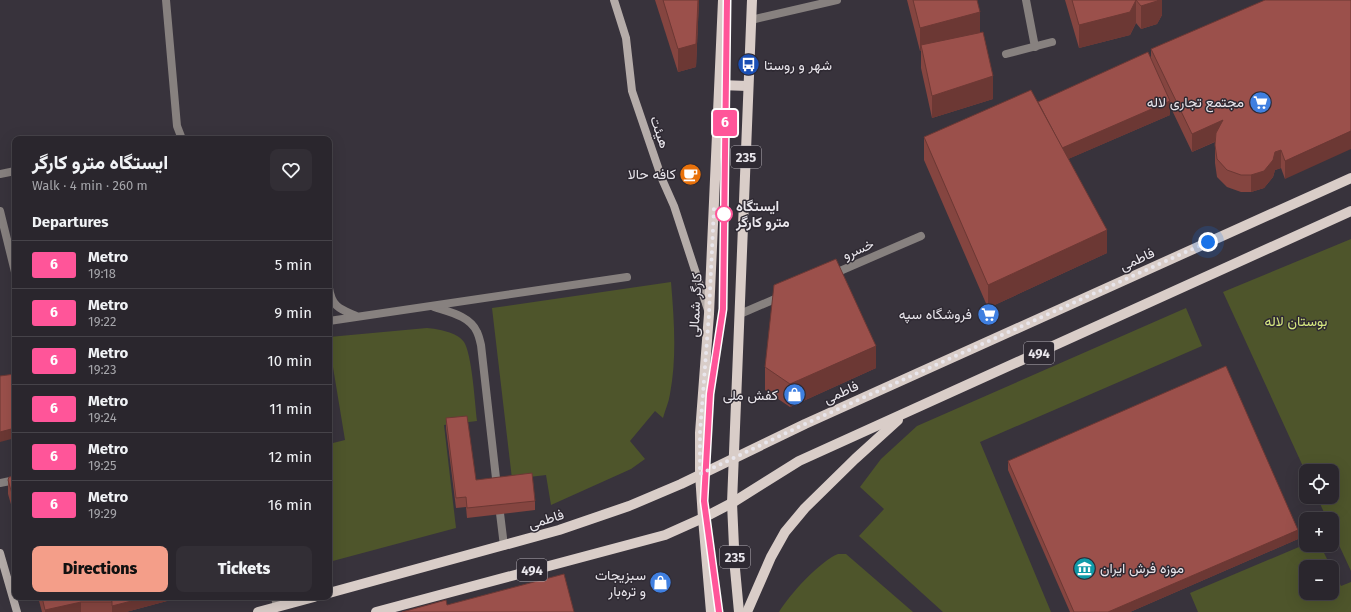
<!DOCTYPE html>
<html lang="en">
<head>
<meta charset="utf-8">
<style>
	body { margin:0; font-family:"Fira Sans",Vazirmatn,sans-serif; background:#322e35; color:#f1f3f6; height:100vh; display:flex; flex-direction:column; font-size:15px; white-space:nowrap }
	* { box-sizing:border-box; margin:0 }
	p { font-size:13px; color:#a5a5aa }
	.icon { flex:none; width:22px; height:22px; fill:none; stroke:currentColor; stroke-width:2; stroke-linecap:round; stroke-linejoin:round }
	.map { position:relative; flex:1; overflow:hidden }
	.panel { position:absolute; left:12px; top:136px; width:320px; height:464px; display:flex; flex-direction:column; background:#2a262d; border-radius:8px; box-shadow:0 4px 16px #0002,0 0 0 1px #464349 }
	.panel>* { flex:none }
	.badge { padding:0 8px; border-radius:3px; font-size:14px; line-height:26px }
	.controls { position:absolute; left:1299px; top:464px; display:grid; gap:8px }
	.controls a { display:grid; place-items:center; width:40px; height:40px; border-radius:8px; background:#2a262d; box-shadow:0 4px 16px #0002,0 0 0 1px #464349; font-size:20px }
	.you { position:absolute; width:20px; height:20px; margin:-10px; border:3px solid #fff; border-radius:50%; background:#1a73e8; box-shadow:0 0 0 6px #1a73e833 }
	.map>.badge { position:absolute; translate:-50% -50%; box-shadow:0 0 0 2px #fff }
	h2 { padding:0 20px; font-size:15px; line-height:36px }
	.round { display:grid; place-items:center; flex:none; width:42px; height:42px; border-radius:8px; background:#322e35 }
	.headline { display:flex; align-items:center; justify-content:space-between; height:68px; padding:0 20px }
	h1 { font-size:19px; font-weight:800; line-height:30px }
	.cta { display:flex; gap:8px; margin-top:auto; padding:8px 20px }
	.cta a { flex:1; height:46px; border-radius:8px; background:#f49e89; color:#111; font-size:16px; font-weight:800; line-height:46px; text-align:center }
	.cta a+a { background:#322e35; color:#f1f3f6 }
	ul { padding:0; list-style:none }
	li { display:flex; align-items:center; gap:12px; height:48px; padding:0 20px; border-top:1px solid #464349 }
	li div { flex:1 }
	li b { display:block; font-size:15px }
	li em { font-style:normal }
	li .badge { min-width:44px; font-weight:700; text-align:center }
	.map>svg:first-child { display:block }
	.green { fill:#4e552b }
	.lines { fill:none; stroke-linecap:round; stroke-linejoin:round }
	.lane { stroke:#87817f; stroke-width:8 }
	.street { stroke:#87817f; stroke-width:8 }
	.secondary { stroke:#b5aca9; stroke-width:8 }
	.primary { stroke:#d9cdc8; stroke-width:10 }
	.wall { fill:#854540 }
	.shaded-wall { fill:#6c3834 }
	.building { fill:#9b504b; stroke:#6c3834 }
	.line-casing { stroke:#fff; stroke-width:9 }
	.line { stroke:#f59; stroke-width:6 }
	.walk { stroke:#e9e6ec; stroke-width:4; stroke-dasharray:0 7.2 }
	.stop-dot { fill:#fff; stroke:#f59; stroke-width:2 }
	.labels { text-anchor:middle; stroke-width:3; stroke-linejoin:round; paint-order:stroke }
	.shield { fill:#2e2932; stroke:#b1adb4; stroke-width:1 }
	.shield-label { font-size:13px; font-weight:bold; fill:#e9e6ec }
	.poi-label { font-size:14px; fill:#e9e6ec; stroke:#2e2932; text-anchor:end }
	.street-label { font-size:14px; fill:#e9e6ec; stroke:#2e2932 }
	.stop-label { font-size:14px; font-weight:bold; fill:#e9e6ec; stroke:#2e2932; text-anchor:start }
	.park-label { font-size:14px; fill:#d6e880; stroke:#2e2932 }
</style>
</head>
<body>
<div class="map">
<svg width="1351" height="612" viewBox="0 0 1351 612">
	<rect width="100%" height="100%" fill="#38333c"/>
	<g class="green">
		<path d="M1351 239V571L1332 530V519H1327L1317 497H1332V471H1306V473L1223 292Z"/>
		<path d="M671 282C674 319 677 357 670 394 669 402 665 410 663 418L655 411 630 441 645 459 631 469 551 505 546 475 512 479 492 308Z"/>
		<path d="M1186 308 1202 346 980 442 1051 612H943L859 536 884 509 860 487 881 459 917 426Z"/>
		<path d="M427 328C438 329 457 332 464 342 472 354 475 405 477 421L444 425 456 528 329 562V444L345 440 330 349H329V337Z"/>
		<path d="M1306 544 1320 545 1331 567H1306V593H1332V568L1341 586 1351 582V612H1198L1190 593Z"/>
		<path d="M838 554H846L913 612H779C789 595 820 561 838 554Z"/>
	</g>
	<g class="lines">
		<g class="lane">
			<path d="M166 0 177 126 182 139"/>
			<path d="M0 174 15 171"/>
			<path d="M0 211 15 272"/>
			<path d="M329 288C332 307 340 309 356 316"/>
			<path d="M434 307C449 312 470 316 477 332 479 336 480 341 481 345L497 487"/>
			<path d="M329 321 627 277"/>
			<path d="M499 505 504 546"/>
		</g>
		<g class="street">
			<path d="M1026 0 1035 47"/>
			<path d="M751 20 837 0"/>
			<path d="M1006 54 1052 42"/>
			<path d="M833 274 921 236"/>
			<path d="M740 314 782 296"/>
			<path d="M0 483 15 480"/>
			<path d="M275 597 277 607"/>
		</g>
		<g class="secondary">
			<path d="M614 0 626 38 632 91 662 179 674 206 708 310"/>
			<path d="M0 553 17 612"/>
		</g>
		<g class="primary">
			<path d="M720 85 748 86"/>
			<path d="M329 593 559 530 629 506 681 484 805 424 1351 178"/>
			<path d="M258 612 314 597"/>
			<path d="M376 612 665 535 703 518 732 503 799 461 1351 211"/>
			<path d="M711 612 703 518 700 474V433L709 314 723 0"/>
			<path d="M739 612 735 569 732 503 752 0"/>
			<path d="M747 612 771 557 785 532 805 508 855 459 898 420"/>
		</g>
	</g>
	<g class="wall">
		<path d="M655 0H699L696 67 678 72Z"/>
		<path d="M907 0H977L980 33 993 99 932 118 921 68V50L920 51Z"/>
		<path d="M1065 0H1162V15L1157 24 1141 29 1136 23 1130 35 1079 48Z"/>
		<path d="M1351 0 1285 179 1281 168 1275 170 1273 177 1264 188 1251 192H1241L1227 187 1217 177 1215 163V142L1192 152 1170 106V115L1068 159 1107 253 988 308 924 160V137L1038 102 1151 60V49Z"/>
		<path d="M765 367 876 368 790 407 765 390Z"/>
		<path d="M446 418 476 480 535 501V510L467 518 466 507 456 508 446 428Z"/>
		<path d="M1008 461 1298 539 1130 612H1070L1008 470Z"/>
		<path d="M15 476V518L8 494V480Z"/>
		<path d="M38 597H176L167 601 126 612H42Z"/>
	</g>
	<g class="shaded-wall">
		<path d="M698 0H699L696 67 678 72V49Z"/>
		<path d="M1136 0V23L1130 35 1079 48V25Z"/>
		<path d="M1158 0H1162V15L1157 24 1141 29V6Z"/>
		<path d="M980 12V35L921 45V50L920 51V28Z"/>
		<path d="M993 76V99L932 118V96Z"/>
		<path d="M1170 101V115L1059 163V149Z"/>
		<path d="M1223 120V138L1192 152V134Z"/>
		<path d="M1351 131V149L1285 179V161Z"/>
		<path d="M1281 150V168L1275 170 1273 177 1264 188 1251 192V175L1275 152Z"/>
		<path d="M1107 230V253L988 308V285Z"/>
		<path d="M876 346V368L790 407V384Z"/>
		<path d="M15 428V438L0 442V432Z"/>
		<path d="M1298 530V539L1130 612H1108Z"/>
		<path d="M147 597H176L167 601 126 612H112V606Z"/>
		<path d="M81 602V612H45V610Z"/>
	</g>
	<g class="building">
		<path d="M663 0H698L696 44 678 49Z"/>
		<path d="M913 0H977L980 12 920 28Z"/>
		<path d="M1072 0H1136L1130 12 1079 25Z"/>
		<path d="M1136 0H1158L1157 1 1141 6Z"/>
		<path d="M1265 0H1351V131L1285 161 1281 150 1275 152 1273 160 1264 171 1251 175H1241L1227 170 1217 159 1215 145 1216 133 1223 120 1192 134 1151 49Z"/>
		<path d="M983 32 993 76 932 96 921 45Z"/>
		<path d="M1148 52 1170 101 1062 148 1038 102Z"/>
		<path d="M1031 90 1107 230 988 285 924 137Z"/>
		<path d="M836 259 876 346 790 384 765 367 774 285Z"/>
		<path d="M1226 366 1298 530 1108 612H1074L1008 461Z"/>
		<path d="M15 374V428L0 432V376Z"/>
		<path d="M467 416 476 480 532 473 535 501 467 508 466 497 456 498 446 418Z"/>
		<path d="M15 476V504L8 480 9 477Z"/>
		<path d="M564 574 574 612H402L446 600 447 605Z"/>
		<path d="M42 597H111L112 602H81L45 610Z"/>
		<path d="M111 597H147L112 606V602Z"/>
	</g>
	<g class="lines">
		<defs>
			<path id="line" d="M719 612 704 501 710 394 723 309 727 0"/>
		</defs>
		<use href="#line" class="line-casing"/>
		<use href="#line" class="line"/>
		<path class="walk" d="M724 214 714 207 709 314 700 433V474L805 424 1208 242"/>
	</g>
	<defs>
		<symbol id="bus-disc" viewBox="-11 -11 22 22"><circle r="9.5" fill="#1a4fb4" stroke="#2e2932"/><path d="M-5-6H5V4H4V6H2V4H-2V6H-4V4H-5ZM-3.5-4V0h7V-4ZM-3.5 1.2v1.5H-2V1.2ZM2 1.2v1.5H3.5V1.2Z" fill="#fff"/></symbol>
		<symbol id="supermarket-disc" viewBox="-11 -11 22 22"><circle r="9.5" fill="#3f7fe0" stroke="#2e2932"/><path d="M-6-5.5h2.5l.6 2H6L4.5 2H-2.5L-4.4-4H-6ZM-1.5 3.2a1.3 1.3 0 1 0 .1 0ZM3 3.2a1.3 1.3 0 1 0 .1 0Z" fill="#fff"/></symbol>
		<symbol id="cafe-disc" viewBox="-11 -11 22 22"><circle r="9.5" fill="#e8710a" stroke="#2e2932"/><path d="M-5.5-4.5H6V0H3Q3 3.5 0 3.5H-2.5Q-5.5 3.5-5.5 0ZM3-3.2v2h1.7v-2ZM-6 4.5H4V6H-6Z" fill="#fff"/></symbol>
		<symbol id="shop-disc" viewBox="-11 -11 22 22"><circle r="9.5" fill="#3f7fe0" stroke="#2e2932"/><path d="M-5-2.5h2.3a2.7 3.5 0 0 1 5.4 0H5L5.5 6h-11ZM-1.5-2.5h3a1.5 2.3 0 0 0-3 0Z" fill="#fff"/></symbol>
		<symbol id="museum-disc" viewBox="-11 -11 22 22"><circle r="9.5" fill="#0f9aa8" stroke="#2e2932"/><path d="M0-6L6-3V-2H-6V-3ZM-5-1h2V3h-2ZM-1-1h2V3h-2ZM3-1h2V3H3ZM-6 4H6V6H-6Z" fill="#fff"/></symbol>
	</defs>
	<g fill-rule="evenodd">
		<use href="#bus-disc" x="736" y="52" width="25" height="25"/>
		<use href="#supermarket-disc" x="1248" y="90" width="25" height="25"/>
		<use href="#cafe-disc" x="678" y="162" width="25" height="25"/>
		<use href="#supermarket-disc" x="976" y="302" width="25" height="25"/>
		<use href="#shop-disc" x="782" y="382" width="25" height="25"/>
		<use href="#museum-disc" x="1072" y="556" width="25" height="25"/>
		<use href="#shop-disc" x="648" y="570" width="25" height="25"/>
	</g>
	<circle class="stop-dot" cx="724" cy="214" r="8"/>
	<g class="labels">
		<g class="shield">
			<rect x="731" y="146" width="30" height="22" rx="3"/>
			<rect x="1024" y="342" width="30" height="22" rx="3"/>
			<rect x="720" y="546" width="30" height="22" rx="3"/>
			<rect x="517" y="559" width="30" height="22" rx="3"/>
		</g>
		<g class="shield-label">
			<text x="746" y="162">235</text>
			<text x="1039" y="358">494</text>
			<text x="735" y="562">235</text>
			<text x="532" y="575">494</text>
		</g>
		<g class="poi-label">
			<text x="764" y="70" text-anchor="start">شهر و روستا</text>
			<text x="1244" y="107">مجتمع تجاری لاله</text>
			<text x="676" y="179">کافه حالا</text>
			<text x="972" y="319">فروشگاه سپه</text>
			<text x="778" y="400">کفش ملی</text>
			<text x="1100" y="573" text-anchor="start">موزه فرش ایران</text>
			<text x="646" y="580">سبزیجات<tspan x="646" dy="16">و تره‌بار</tspan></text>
		</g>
		<g class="street-label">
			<text transform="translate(660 132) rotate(71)" y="5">هیئت</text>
			<text transform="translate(858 249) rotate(-23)" y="5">خسرو</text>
			<text transform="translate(1137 259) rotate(-24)" y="5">فاطمی</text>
			<text transform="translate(695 305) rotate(-87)" y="5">کارگر شمالی</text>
			<text transform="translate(841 392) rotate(-24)" y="5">فاطمی</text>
			<text transform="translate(546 519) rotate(-17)" y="5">فاطمی</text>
		</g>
		<g class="stop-label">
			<text x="736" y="211">ایستگاه<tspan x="736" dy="16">مترو کارگر</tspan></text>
		</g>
		<g class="park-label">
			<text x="1296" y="326">بوستان لاله</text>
		</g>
	</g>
</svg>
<div class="controls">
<a><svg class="icon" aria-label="locate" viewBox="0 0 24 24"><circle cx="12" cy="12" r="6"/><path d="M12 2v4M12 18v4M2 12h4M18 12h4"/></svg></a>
<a>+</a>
<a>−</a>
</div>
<div class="you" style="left:1208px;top:242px"></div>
<b class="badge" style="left:725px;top:123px;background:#f59;color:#fff">6</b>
<section class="panel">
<div class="headline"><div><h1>ایستگاه مترو کارگر</h1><p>Walk · 4 min · 260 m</p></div><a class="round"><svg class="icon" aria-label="heart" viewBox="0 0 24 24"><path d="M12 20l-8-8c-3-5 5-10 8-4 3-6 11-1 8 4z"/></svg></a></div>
<h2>Departures</h2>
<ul>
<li><span class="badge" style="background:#f59;color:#fff">6</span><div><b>Metro</b><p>19:18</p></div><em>5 min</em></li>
<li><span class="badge" style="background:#f59;color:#fff">6</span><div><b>Metro</b><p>19:22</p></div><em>9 min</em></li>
<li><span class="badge" style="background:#f59;color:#fff">6</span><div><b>Metro</b><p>19:23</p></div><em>10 min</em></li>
<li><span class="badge" style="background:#f59;color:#fff">6</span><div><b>Metro</b><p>19:24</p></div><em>11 min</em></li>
<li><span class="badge" style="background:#f59;color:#fff">6</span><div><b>Metro</b><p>19:25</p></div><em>12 min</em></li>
<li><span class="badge" style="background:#f59;color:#fff">6</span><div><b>Metro</b><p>19:29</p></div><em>16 min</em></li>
</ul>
<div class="cta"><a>Directions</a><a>Tickets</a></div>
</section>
</div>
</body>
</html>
